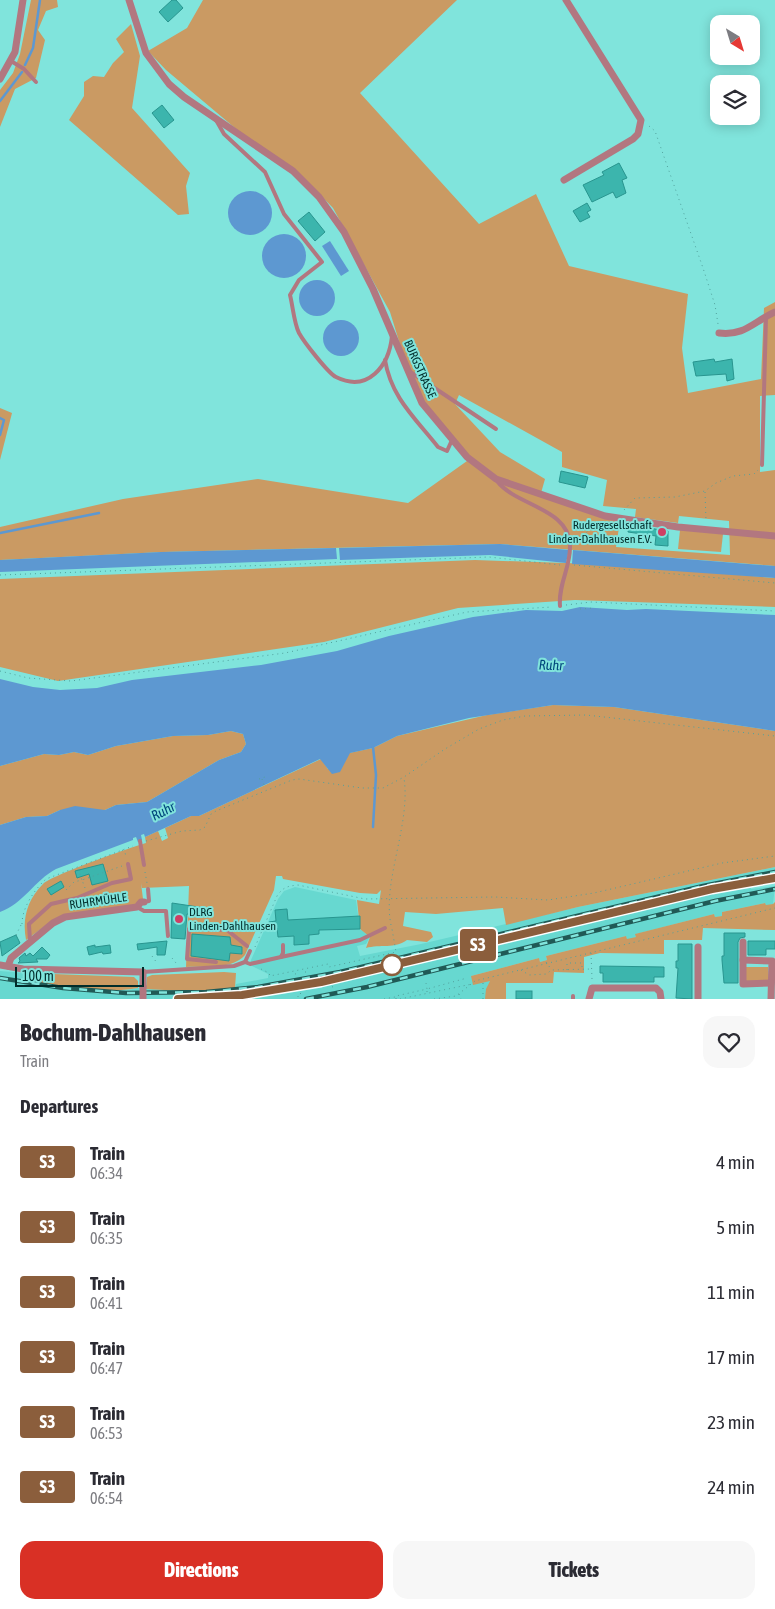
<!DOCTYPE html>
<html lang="en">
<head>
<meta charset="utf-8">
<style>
	body { margin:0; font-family:"Asap Condensed",sans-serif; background:#f7f7f7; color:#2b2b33; height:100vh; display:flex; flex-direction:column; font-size:19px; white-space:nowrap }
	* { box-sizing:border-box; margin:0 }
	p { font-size:16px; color:#7c7c81 }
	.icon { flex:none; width:28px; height:28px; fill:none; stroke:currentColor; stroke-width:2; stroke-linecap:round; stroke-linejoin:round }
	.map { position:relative; height:999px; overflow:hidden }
	.panel { display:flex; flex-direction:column; background:#fff; flex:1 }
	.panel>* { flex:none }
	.badge { padding:0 10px; border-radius:4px; font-size:18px; line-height:32px }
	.needle { width:32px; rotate:142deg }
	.controls { position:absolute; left:710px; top:15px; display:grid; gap:10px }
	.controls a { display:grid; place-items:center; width:50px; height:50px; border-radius:10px; background:#fff; box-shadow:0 2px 12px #0003; font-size:25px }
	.scale { position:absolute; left:15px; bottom:12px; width:129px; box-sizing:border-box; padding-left:5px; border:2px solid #002c2a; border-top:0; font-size:14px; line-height:18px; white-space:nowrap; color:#002c2a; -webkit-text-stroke:4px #80e4dc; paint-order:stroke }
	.map>.badge { position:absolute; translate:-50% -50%; box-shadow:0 0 0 2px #fff }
	h2 { padding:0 20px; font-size:19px; line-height:45px }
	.round { display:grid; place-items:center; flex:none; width:52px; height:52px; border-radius:15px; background:#f7f7f7 }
	.head { display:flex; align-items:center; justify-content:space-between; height:85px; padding:0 20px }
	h1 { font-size:24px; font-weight:800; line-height:38px }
	.cta { display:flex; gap:10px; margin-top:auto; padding:10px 20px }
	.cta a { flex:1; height:58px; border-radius:15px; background:#d93025; color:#fff; font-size:20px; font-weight:800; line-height:58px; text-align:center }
	.cta a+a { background:#f7f7f7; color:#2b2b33 }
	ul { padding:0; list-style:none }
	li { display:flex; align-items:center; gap:15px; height:65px; padding:0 20px }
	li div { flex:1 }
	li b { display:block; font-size:19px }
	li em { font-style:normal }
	li .badge { min-width:55px; font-weight:700; text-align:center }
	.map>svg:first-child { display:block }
	.built { fill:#67d8d0 }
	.green { fill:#ca9a63; fill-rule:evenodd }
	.water { fill:#5d98d1 }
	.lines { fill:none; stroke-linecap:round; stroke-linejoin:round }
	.stream { stroke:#5d98d1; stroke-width:2.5 }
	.building { fill:#3cb5ad; stroke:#28958f }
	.path { stroke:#52a19c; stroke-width:1; stroke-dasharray:1 4; stroke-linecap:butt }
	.service { stroke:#b27780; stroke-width:4 }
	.minor { stroke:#b27780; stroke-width:7 }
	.rail-casing { stroke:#205a56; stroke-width:4.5 }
	.rail { stroke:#80e4dc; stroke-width:2.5; stroke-dasharray:8; stroke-linecap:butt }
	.minor-bridge { stroke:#b27780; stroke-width:7 }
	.line-casing { stroke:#fff; stroke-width:11 }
	.line { stroke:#8b5e3c; stroke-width:8 }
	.poi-dot { fill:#ce3f64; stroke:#80e4dc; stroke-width:2 }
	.stop-dot { fill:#fff; stroke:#8b5e3c; stroke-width:2.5 }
	.labels { text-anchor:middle; stroke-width:4; stroke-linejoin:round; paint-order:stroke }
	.street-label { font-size:12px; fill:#002c2a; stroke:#80e4dc }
	.poi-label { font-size:12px; fill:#002c2a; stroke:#80e4dc; text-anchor:end }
	.water-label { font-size:14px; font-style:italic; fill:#00477c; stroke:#80e4dc }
</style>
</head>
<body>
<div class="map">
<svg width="775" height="999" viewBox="0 0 775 999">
	<rect width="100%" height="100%" fill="#80e4dc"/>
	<path class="built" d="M775 867V881L750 885 751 889 775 886 773 904 766 906 765 903 722 912 723 916 715 917 714 914 636 934V937L627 940 626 936 546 956 547 960 540 962 539 958 471 976 497 979V999H0V971L25 973 24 980 36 983 122 991 138 988 200 992 235 988 236 984 268 978V974L250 965 251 960 278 899 284 891 295 887 356 900 360 929 370 937 366 944 357 946 360 956 421 944 578 907Z"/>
	<g class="green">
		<path d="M31 0H57L58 7 46 11 38 30 45 40 36 78 15 89 0 127V90L13 73 20 54Z"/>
		<path d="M203 0H457L360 93 479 224 536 194 569 266 688 294 682 348 688 393 761 379 764 308 775 302V395L760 396V472L775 470V566L500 544 163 552 0 560V527L123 499 258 479 408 503 467 461 430 413 407 367 390 312 333 208 303 177 241 133 166 70 148 51 187 28ZM459 395 562 452V467L607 480 603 506 636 509 635 517 678 523 679 516 729 521 730 555 616 547 620 521 541 493 545 479 500 452 455 404Z"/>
		<path d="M131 24 140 56 132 108 190 173 186 186 189 214 178 215 69 120 84 96V82L93 76 104 77 113 63 124 52 116 39Z"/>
		<path d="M0 408 12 413 0 460Z"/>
		<path d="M680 530 723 534 721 552 678 549Z"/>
		<path d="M475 560 622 565 775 578V607L575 600 458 608 324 642 58 681 0 667V579Z"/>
		<path d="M553 705 614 707 775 731V867L578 907 506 925 503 908 436 914 405 912 403 926 431 932 433 937 427 942 407 940C395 949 380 944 366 948L370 937 360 929 357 900 379 904 381 890 377 894 360 893 283 879 282 876H276L274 890 245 955C232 970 204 966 186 967L189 886 142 888 141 883 143 899 136 906 53 920 26 940C22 919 27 900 43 884 52 875 129 848 146 843L145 837 158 831 162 841 168 838 165 828 191 816H199L321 759 328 769 349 753 373 748 397 736 487 715Z"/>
		<path d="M231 731 243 734 246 744 241 752 219 760 147 802 116 805 105 810H60L47 816 26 817 0 825V766L44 754 59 755 74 752 88 755 116 746 173 736 208 735Z"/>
		<path d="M775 902V930L703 928 702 940H664V954L600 953 584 957V973L554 972 553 983H506V999H485L486 989 490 981 473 985 471 976 539 958 540 962 547 960 546 956 626 936 627 939 636 937 635 934 714 914 715 917 722 916V912L765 903 766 905 773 904Z"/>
		<path d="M746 967H768L769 981H745Z"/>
		<path d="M224 972 236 973 235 988 200 992 146 989 147 977 152 975Z"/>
		<path d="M53 974 134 977 138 981V988C102 994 60 989 24 980L25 978 42 980 44 976Z"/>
	</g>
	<g class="water">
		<circle cx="250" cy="213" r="22"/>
		<circle cx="284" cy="256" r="22"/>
		<path d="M330 241 349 271 341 276 322 246Z"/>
		<circle cx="317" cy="298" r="18"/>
		<circle cx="341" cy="338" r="18"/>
		<path d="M500 544 569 550 566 563 490 555 340 560 339 548Z"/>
		<path d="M336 548 337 559 0 572V560L161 552Z"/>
		<path d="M573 550 775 566V578L572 564Z"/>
		<path d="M580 607 627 610 646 609 775 615V731L614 707 553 705 469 718 397 736 373 748 350 753 340 772 332 774 320 759 199 816H191L145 837 144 834 141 835 142 840 138 842 136 837 133 838V840L56 869C35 880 23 904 0 912V825L26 817 47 816 60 810 75 806 105 810 116 805 147 802 219 760 241 752 246 744 243 734 231 731 208 735 173 736 116 746 88 755 74 752 59 755 44 754 0 766V679L33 687 60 690 97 688 132 680 261 665 337 651 389 636 473 617 526 610 562 611Z"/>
	</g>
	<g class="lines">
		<g class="stream">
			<path d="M25 65 33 48 40 0"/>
			<path d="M0 101 22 72"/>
			<path d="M0 418 4 420 0 435"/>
			<path d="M0 533 99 513"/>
			<path d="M373 747 376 775 373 827"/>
		</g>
	</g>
	<g class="building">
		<path d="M172 0H176L183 8 168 22 159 12Z"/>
		<path d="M162 105 174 120 164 128 152 113Z"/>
		<path d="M619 163 627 178 622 180 626 193 616 198 613 192 592 202 583 185 604 175 602 172Z"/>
		<path d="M587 203 591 210 587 212 590 217 580 222 573 211Z"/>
		<path d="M309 212 325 232 315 241 298 221Z"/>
		<path d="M714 359 715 362 732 359 734 379 727 381 726 374 696 376 693 362Z"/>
		<path d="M561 471 588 477 585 488 559 482Z"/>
		<path d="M629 525 668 531V546L655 545 656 536 628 532Z"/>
		<path d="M103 864 108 881 92 885 89 874 77 878 75 871Z"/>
		<path d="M61 881 64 887 51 895 47 889Z"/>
		<path d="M172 903 205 908 204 916 187 914 185 939 171 938Z"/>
		<path d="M287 909 288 920 360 916V929L319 930V934L309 935V944L294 945V936L278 937 277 928H269V922L276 921 275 910Z"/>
		<path d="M724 933H745V937L740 938 738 942V983H724L722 960V956H724Z"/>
		<path d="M192 934 230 937 231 945 242 947V954L230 953 229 961 191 956Z"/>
		<path d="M16 935 20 943 2 956 0 942Z"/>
		<path d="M167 941 165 955H157V947L138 950 137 944Z"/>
		<path d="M748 941H775V949H766V955H748Z"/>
		<path d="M678 944H692V999L676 998 678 968H676V961H678Z"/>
		<path d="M95 945V947L110 945 111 953 103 954 102 952 89 955 87 947Z"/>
		<path d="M42 947 50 955 47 959H36L38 962 18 963 20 961 19 958 25 953 26 956 30 953 33 956Z"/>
		<path d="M600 966 664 967V977H654V982H603V973H600Z"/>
		<rect x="516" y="991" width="16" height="8"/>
	</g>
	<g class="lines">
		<g class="path">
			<path d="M649 126 655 131 703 268 715 305 718 324"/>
			<path d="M705 492 706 521"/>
			<path d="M624 510 635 498 675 497 705 491 716 483 733 476 754 474 758 470"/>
			<path d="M575 542 599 522"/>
			<path d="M574 565 775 583"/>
			<path d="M0 575 489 557 560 565"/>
			<path d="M566 605 591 602 775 611"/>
			<path d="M580 609 594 608"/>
			<path d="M0 671 28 678 71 681 285 653 467 612 552 607"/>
			<path d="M259 779 268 776"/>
			<path d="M262 779 264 785"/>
			<path d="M146 841 182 831 200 830 205 827 211 814 216 811 292 780 299 779 362 788H383L404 777 445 749 479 729 503 720 525 716 586 715 775 736"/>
			<path d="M122 850 125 852 126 858"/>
			<path d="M145 872 147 883"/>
			<path d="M85 888 82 880 122 866"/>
			<path d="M66 890 74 882 82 880 77 866"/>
			<path d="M22 924C22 908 34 890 46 879L133 846"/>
			<path d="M391 925C382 881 411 825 404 778"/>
			<path d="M16 935 22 923"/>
			<path d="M255 947 277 896C283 887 288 886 298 885L365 899 495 897 548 900 594 893 722 863 775 856"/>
			<path d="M591 953 592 979"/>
			<path d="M152 956 157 963"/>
			<path d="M172 958 176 963"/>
			<path d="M546 962 551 969"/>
			<path d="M261 969 269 973 270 976 328 964 329 967 396 952 392 929"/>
			<path d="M521 970 529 975 547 974 551 970 592 969"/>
			<path d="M567 970V963H582V969"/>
			<path d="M305 972H308"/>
			<path d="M296 979 295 974 299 973"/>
			<path d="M332 987 335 986 334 981"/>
			<path d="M427 992V989L467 978"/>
			<path d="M459 994 461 999"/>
			<path d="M298 997V994L303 993"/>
			<path d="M384 999 395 997"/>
			<path d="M396 999V996L427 989 426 983"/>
			<path d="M400 999 472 984"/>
			<path d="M434 999 456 996 475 981 482 979"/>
			<path d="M483 999V979L775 908"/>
		</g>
		<g class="service">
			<path d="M11 61 24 69 36 82"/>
			<path d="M216 120 224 134 265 172 284 214 322 262 299 280 290 295C293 307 294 323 299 333 304 342 328 373 336 377 368 393 389 366 392 336"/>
			<path d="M385 360C391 397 415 418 438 447L447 451 452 440"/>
			<path d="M409 371 496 429"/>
			<path d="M762 465 766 318"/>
			<path d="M497 481C516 506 569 508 570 545 571 567 558 584 560 606"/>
			<path d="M140 841 144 865"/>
			<path d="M144 902 149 901 148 889"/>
			<path d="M137 907 144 911H166L168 936"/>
			<path d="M30 941 29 924 51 904 77 898 112 883 131 879 128 864"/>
			<path d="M281 957 360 940 385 928"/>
			<path d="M216 962 187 959 189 929 227 930 247 946"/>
			<path d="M245 962 250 964 281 957 283 953V945"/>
			<path d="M143 972 234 966 245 962 250 951"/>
			<path d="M573 999V996"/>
		</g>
		<g class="minor">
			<path d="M129 0 146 53 169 84 184 97 293 171 319 197 344 232 373 289 422 403 467 457 496 479 605 516 678 527 775 536"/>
			<path d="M0 79 15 52 23 0"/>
			<path d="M564 180 633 139 638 134 641 120 566 0"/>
			<path d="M719 333C745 336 753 322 775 312"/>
			<path d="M743 942V960L772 961 771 999"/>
			<path d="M743 960V984L771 983"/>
			<path d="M0 965 23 969 143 972V987"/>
			<path d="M8 966 11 958 53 923 65 917 137 907 141 902H144"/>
			<path d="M589 999 592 988H656L660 992 661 999"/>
			<path d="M698 999V947"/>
		</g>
		<defs>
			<g id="rail">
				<path d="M0 978 63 988 126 993 206 992 258 987 340 972 703 886 775 872"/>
				<path d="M306 999 367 987 715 901 775 889"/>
			</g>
		</defs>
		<use href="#rail" class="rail-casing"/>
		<use href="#rail" class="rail"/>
		<path class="minor-bridge" d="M143 987V999"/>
	</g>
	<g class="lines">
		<defs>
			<path id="line" d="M178 999 242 995 321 982 712 889 775 878"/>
		</defs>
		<use href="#line" class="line-casing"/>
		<use href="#line" class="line"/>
	</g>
	<g class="poi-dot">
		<circle cx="662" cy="532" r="5"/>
		<circle cx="179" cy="919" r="5"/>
	</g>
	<circle class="stop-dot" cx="392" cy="965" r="10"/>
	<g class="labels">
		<g class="street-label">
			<text transform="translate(420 369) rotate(66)" y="4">BURGSTRASSE</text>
			<text transform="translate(98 901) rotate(-8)" y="4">RUHRMÜHLE</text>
		</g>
		<g class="poi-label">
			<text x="652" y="529">Rudergesellschaft<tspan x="652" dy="14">Linden-Dahlhausen E.V.</tspan></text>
			<text x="189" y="916" text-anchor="start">DLRG<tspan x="189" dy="14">Linden-Dahlhausen</tspan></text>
		</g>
		<g class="water-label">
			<text transform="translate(551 665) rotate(2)" y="5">Ruhr</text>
			<text transform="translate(163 811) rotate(-27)" y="5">Ruhr</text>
		</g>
	</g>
</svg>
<div class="controls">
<a><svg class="needle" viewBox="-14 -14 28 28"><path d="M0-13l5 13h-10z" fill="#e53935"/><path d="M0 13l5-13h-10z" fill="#7c7c81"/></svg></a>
<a><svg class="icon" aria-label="layers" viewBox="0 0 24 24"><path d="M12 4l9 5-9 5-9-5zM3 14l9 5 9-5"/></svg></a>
</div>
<div class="scale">100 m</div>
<b class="badge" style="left:478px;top:945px;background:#8b5e3c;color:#fff">S3</b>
</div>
<section class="panel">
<div class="head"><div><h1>Bochum-Dahlhausen</h1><p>Train</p></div><a class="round"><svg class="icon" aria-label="heart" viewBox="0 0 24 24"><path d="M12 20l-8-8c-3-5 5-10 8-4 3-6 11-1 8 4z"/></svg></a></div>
<h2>Departures</h2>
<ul>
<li><span class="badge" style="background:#8b5e3c;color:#fff">S3</span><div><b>Train</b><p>06:34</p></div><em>4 min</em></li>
<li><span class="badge" style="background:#8b5e3c;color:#fff">S3</span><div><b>Train</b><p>06:35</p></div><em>5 min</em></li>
<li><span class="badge" style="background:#8b5e3c;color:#fff">S3</span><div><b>Train</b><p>06:41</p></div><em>11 min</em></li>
<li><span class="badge" style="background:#8b5e3c;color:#fff">S3</span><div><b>Train</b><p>06:47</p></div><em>17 min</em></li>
<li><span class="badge" style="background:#8b5e3c;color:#fff">S3</span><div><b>Train</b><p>06:53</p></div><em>23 min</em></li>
<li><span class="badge" style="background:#8b5e3c;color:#fff">S3</span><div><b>Train</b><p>06:54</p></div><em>24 min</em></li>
</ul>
<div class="cta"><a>Directions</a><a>Tickets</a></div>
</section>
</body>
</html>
